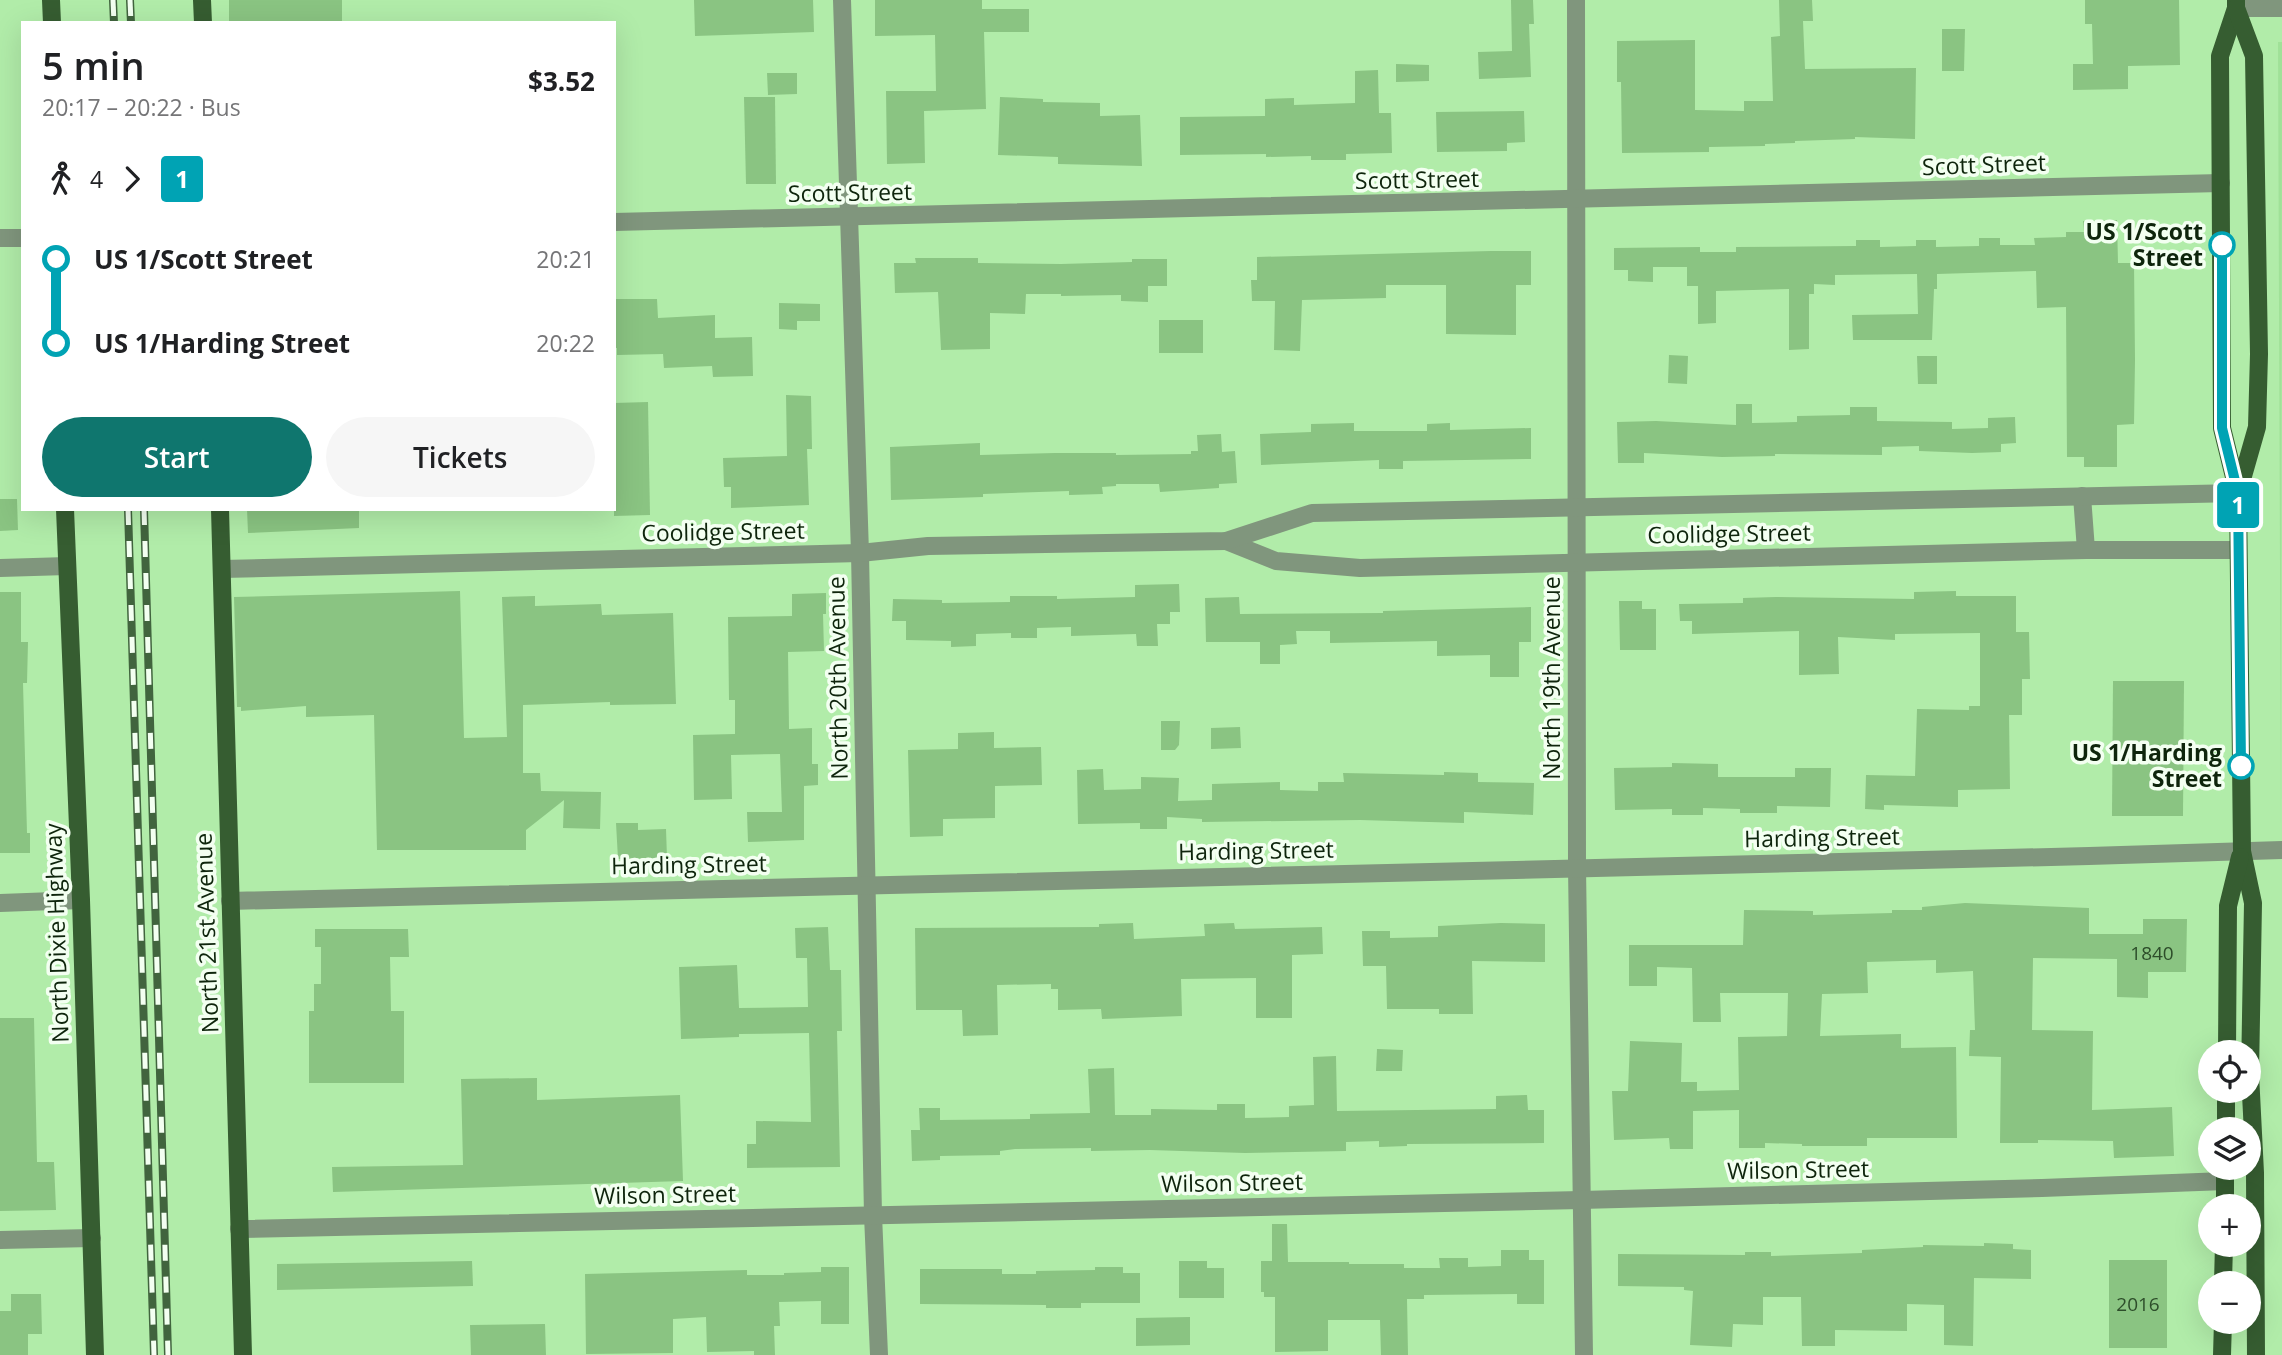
<!DOCTYPE html>
<html lang="en">
<head>
<meta charset="utf-8">
<style>
	body { margin:0; font-family:"Open Sans",sans-serif; background:#f6f6f6; color:#202124; height:100vh; display:flex; flex-direction:column; font-size:26px; white-space:nowrap }
	* { box-sizing:border-box; margin:0 }
	p { font-size:23px; color:#757577 }
	.icon { flex:none; width:38px; height:38px; fill:none; stroke:currentColor; stroke-width:2; stroke-linecap:round; stroke-linejoin:round }
	.map { position:relative; flex:1; overflow:hidden }
	.details { position:absolute; left:21px; top:21px; width:595px; height:490px; display:flex; flex-direction:column; background:#fff; border-radius:0px; box-shadow:0 7px 28px #0002 }
	.details>* { flex:none }
	.badge { padding:0 14px; border-radius:5px; font-size:24px; line-height:46px }
	.buttons { position:absolute; left:2198px; top:1040px; display:grid; gap:14px }
	.buttons a { display:grid; place-items:center; width:63px; height:63px; border-radius:50%; background:#fff; box-shadow:0 7px 28px #0002; font-size:35px }
	.map>.badge { position:absolute; translate:-50% -50%; box-shadow:0 0 0 4px #fff }
	.legs { display:flex; align-items:center; gap:10px; height:77px; padding:0 21px; font-size:23px }
	.legs p { margin-inline-start:auto }
	.overview { display:flex; align-items:center; justify-content:space-between; height:119px; padding:0 21px }
	h1 { font-size:38px; font-weight:600; line-height:52px }
	.action { display:flex; gap:14px; margin-top:auto; padding:14px 21px }
	.action a { flex:1; height:80px; border-radius:42px; background:#0f766e; color:#fff; font-size:28px; font-weight:600; line-height:80px; text-align:center }
	.action a+a { background:#f6f6f6; color:#202124 }
	ul { padding:0 21px; list-style:none }
	li { display:flex; align-items:center; gap:24px; height:84px; font-size:26px }
	li i { display:grid; place-items:center; width:10px; height:100%; margin:0 9px; background:currentColor }
	li i::after { content:''; width:18px; height:18px; margin:-9px; border:5px solid; border-radius:50%; background:#fff }
	li p { margin-inline-start:auto }
	li:first-child i { background:linear-gradient(#0000 50%,currentColor 0) }
	li:last-child i { background:linear-gradient(currentColor 50%,#0000 0) }
	.map>svg:first-child { display:block }
	.built { fill:#a0e198 }
	.building { fill:#8ac482 }
	.lines { fill:none; stroke-linecap:round; stroke-linejoin:round }
	.minor { stroke:#80967d; stroke-width:18 }
	.major { stroke:#365d31; stroke-width:18 }
	.rail-casing { stroke:#41643e; stroke-width:8 }
	.rail { stroke:#f3fff1; stroke-width:5; stroke-dasharray:16; stroke-linecap:butt }
	.line-1-casing { stroke:#fff; stroke-width:16 }
	.line-1 { stroke:#00a3b4; stroke-width:10 }
	.stop-1-dot { fill:#fff; stroke:#00a3b4; stroke-width:3.5 }
	.labels { text-anchor:middle; stroke-width:7; stroke-linejoin:round; paint-order:stroke }
	.number-label { font-size:19px; fill:#2d4d2a }
	.street-label { font-size:23px; fill:#0e250c; stroke:#f3fff1 }
	.stop-label { font-size:23px; font-weight:bold; fill:#0e250c; stroke:#f3fff1; text-anchor:end }
</style>
</head>
<body>
<div class="map">
<svg width="2282" height="1355" viewBox="0 0 2282 1355">
	<rect width="100%" height="100%" fill="#b1eca9"/>
	<path class="built" d="M2278 42H2282L2281 829Z"/>
	<g class="building">
		<rect x="229" y="0" width="113" height="23"/>
		<path d="M694 0H813L814 32 695 36Z"/>
		<path d="M875 0H982V9H1029V32H984L986 109 924 111 925 163 887 164 886 91H936L935 35 875 36Z"/>
		<path d="M1511 0H1533L1534 24H1529L1531 77 1479 79 1478 52 1512 51Z"/>
		<path d="M1779 0H1812L1813 21H1803L1805 69 1916 68 1915 139 1855 137V139L1795 141V143L1765 144V146L1709 147V152L1622 153 1621 82H1617V41L1695 40V110L1744 111V101H1773L1771 37 1780 36Z"/>
		<path d="M2085 0H2179L2180 65 2128 66V89L2073 90V64H2093L2092 24H2085Z"/>
		<path d="M1942 29H1965L1964 71H1942Z"/>
		<path d="M1396 64 1429 65V81L1396 82Z"/>
		<path d="M1378 70 1379 113H1391L1392 153 1346 154V160H1311V156L1266 157V154L1180 155V117L1265 116V99L1294 98V105L1355 103V71Z"/>
		<path d="M767 73H797V94L768 95Z"/>
		<path d="M744 97H775L776 184H746Z"/>
		<path d="M1000 97 1043 99V102L1100 103V116L1140 115 1142 166 1058 164V157L998 155Z"/>
		<path d="M1524 111 1525 142 1507 143V151L1437 152 1436 112Z"/>
		<path d="M2117 220 2118 263H2134L2135 360 2134 424 2117 425V467H2084V457H2067L2066 307 2037 308 2036 271 1937 274V289H1934L1932 340H1853L1852 315 1918 314 1917 274 1835 275V285L1814 284V294H1809V349L1789 350V289L1716 291V323L1698 324V286H1687V267H1653V282L1628 281V270H1614V248L1700 247V252H1736V247L1856 246V240H1880V247L1916 246V240H1936V247L1979 246V238H2000V245H2035L2034 238 2066 237V232H2084L2083 221Z"/>
		<path d="M1491 251H1531V285H1516V335L1446 334V285H1386V298L1302 300 1300 351 1274 350 1275 301H1252L1251 280H1257V257Z"/>
		<path d="M915 258H978V263L1061 264 1132 262V259H1167V286H1148V302L1121 301V295L1061 296V294H1026L1025 314 990 313V349L941 350 938 292 895 293 894 263H916Z"/>
		<path d="M614 299H657L658 318 715 315V338L752 337 753 376 713 377 712 366 664 368 663 354 617 355V348H614Z"/>
		<path d="M779 303 820 304V321H797V330L779 329Z"/>
		<rect x="1159" y="320" width="44" height="33"/>
		<path d="M1669 355 1688 356 1687 384 1668 383Z"/>
		<path d="M1917 356H1937V384H1918Z"/>
		<path d="M786 395 811 396 812 449H807L809 505 731 508V487H724L723 458 787 456Z"/>
		<path d="M648 402 650 515 614 516V403Z"/>
		<path d="M1736 404H1752V423L1797 422V416L1850 415V407H1877V421L1952 422V429L1988 428V418L2015 417 2016 443 2001 444V452L1972 453 1919 451V446L1882 447V455L1775 454V456L1722 457 1644 453V463H1618L1617 422 1656 421 1736 425Z"/>
		<path d="M1354 423V431H1427V424L1450 423V430L1531 428V459L1403 461V469H1379V460L1261 465 1260 434 1311 432V424Z"/>
		<path d="M1221 434 1222 452 1235 451 1237 483 1219 484V488L1160 492 1159 484H1116V486L1102 487 1103 494 1069 495V491L983 494V497L891 500 890 447 980 443V455L1055 453H1116V455L1191 454V451H1198L1197 435Z"/>
		<path d="M0 499H17L18 530 0 531Z"/>
		<path d="M247 509H359V528L248 533Z"/>
		<path d="M1179 584 1180 612H1170V624H1157L1158 646H1137L1136 634 1071 636V627L1037 628V638H1011V633L976 634V646L951 647V641L906 640V621H892L893 599 942 600V603L1010 602V596H1057V599L1135 597V585Z"/>
		<path d="M460 591 464 738 507 737 502 597 535 596V606L601 604 602 615 673 613 676 704 610 705V702L523 705V773H540L541 791 601 792 600 829 563 828 564 800 526 830V850H377L374 715 306 717V706L241 711V707H237L234 597Z"/>
		<path d="M1956 591V596H2016V632H2029L2030 679H2022V715H2009L2010 789 1958 790V807L1884 805V810L1865 809 1866 775 1915 776 1917 709 1969 710V706H1980V633L1895 634V640L1838 637 1839 674 1799 675V631L1692 634V621H1680L1679 604 1743 603V598L1776 597 1914 599V592Z"/>
		<path d="M0 592H21V642H28L27 683H23L27 833H30V853H0Z"/>
		<path d="M826 593V614H823L824 651 788 652 789 729 812 728V764H818V785L804 786V840L748 842 747 812H782L780 754 731 755 732 799 694 800 693 735 735 734V700H729L728 617 792 616V594Z"/>
		<path d="M1239 597 1240 614 1383 613V611L1531 607V642H1519V677H1490V655L1437 656V641L1330 643V631H1296L1297 644 1280 645V664H1260V642H1206L1205 598Z"/>
		<path d="M1619 601H1642V609H1656V650H1620Z"/>
		<path d="M2113 681H2184L2183 816H2112Z"/>
		<path d="M1161 721H1180L1179 745 1175 750H1161Z"/>
		<path d="M1240 727 1241 748 1211 749V728Z"/>
		<path d="M994 732V748L1041 747 1042 785 995 786V818L943 819V836L910 837 908 750 958 749V733Z"/>
		<path d="M1672 763 1718 764V777H1795V768H1831L1830 807 1777 806V813H1740V809L1703 808V815H1672V809L1615 810 1614 768 1672 767Z"/>
		<path d="M1103 769 1104 790 1141 789V777L1179 778 1178 801 1212 800V784L1280 782V790L1318 791V782H1344L1343 773 1444 775V772L1478 773V782L1534 783 1533 815 1464 812V823L1360 820 1202 822V819L1167 817V829H1140V823L1078 824 1077 770Z"/>
		<path d="M616 823H638V830L666 829 667 858 618 859Z"/>
		<path d="M1965 903 2089 908V934H2143V919H2187L2186 972H2148V998L2117 997V959L2033 958 2032 1030 2093 1031 2092 1110 2172 1107 2174 1156 2114 1158 2113 1141 2038 1140V1143H2000L2001 1057 1969 1056 1970 1030H1975L1973 971 1936 973V960L1867 962 1868 993 1822 994 1820 1036 1901 1034V1048L1956 1047 1957 1138H1867V1146H1802V1144L1765 1143V1148H1739V1110L1693 1111V1149H1670L1669 1138 1614 1140 1612 1091H1628L1630 1041 1682 1043 1681 1082H1697V1091L1739 1090 1738 1037 1787 1036 1788 993H1720L1721 1022H1693L1692 968 1657 967V986H1629V945H1743L1744 910 1813 911V915L1892 913V910H1922V907Z"/>
		<path d="M1133 923 1134 939 1205 936 1204 924 1234 923 1235 929 1322 927 1323 954 1292 955V1018H1256V978L1181 979 1182 1016 1102 1019 1101 1009 1058 1010V989H1051V984L997 985 998 1035 963 1036 962 1010H916L915 928 1099 927V924Z"/>
		<path d="M1501 923 1545 924V962L1472 961 1473 1014H1439V1009H1387L1386 966H1363L1362 931H1390V938L1438 937V926Z"/>
		<path d="M828 927 830 970H841L842 1031H837L840 1167 747 1168V1144H756V1121L811 1122 809 1033 739 1034V1037L681 1039 679 967 737 965 739 1008 808 1007 807 958H796L795 928Z"/>
		<path d="M315 929H408L409 957H390L391 1011H404V1083H309V1011H314V984H321V947H315Z"/>
		<path d="M0 1018H34L37 1162H54L56 1210 0 1211Z"/>
		<path d="M1377 1049 1403 1050 1402 1071H1376Z"/>
		<path d="M1336 1056 1337 1111 1496 1109V1096L1527 1095 1528 1110H1544V1143L1407 1144V1146L1379 1147V1141L1346 1142V1151L1245 1153 1150 1150 1091 1151V1148L1015 1149 1000 1151V1155L940 1156V1160L912 1161 911 1130H920L919 1108H940V1120L1030 1119V1114L1090 1113 1088 1069 1114 1068 1115 1115H1151V1109L1217 1110V1104H1245V1118L1289 1117V1106L1314 1105 1313 1057Z"/>
		<path d="M537 1078V1100L680 1095 683 1181 333 1192 332 1167 463 1165 461 1079Z"/>
		<path d="M1272 1224H1287L1288 1262H1349V1264H1404V1268H1440L1439 1258H1468V1267L1501 1266V1250H1529V1260H1544V1304H1517V1294L1424 1295V1299H1407L1408 1355H1381L1380 1320H1328V1351L1275 1352V1297H1264V1292H1261V1261H1272Z"/>
		<path d="M1984 1243 2013 1244V1249L2031 1250V1279L1974 1278 1973 1346 1944 1345V1305L1907 1304V1331L1835 1330V1346H1802L1801 1297H1763V1325L1733 1324 1732 1347 1690 1345 1693 1291 1684 1290V1287L1618 1286V1254L1745 1255V1252H1771V1256L1862 1253V1250L1923 1247V1245L1984 1246Z"/>
		<rect x="2109" y="1260" width="58" height="88"/>
		<path d="M472 1261 473 1286 277 1290V1264Z"/>
		<path d="M1179 1261H1207V1268H1224V1298H1179Z"/>
		<path d="M821 1267H849V1324H821V1301L779 1302 780 1326H774L775 1355H754V1351L707 1352 706 1317 673 1319V1353L586 1354 585 1274 747 1270V1275H784V1273L821 1272Z"/>
		<path d="M1095 1267H1123V1273H1140V1303H1081V1308H1046V1305L920 1304V1269H1002V1274H1036V1271L1095 1270Z"/>
		<path d="M11 1294H41L42 1334H28V1355H0V1311H11Z"/>
		<path d="M1190 1317V1345L1136 1346V1318Z"/>
		<path d="M545 1324 546 1355H471L470 1325Z"/>
	</g>
	<g class="lines">
		<g class="minor">
			<path d="M842 0 860 553 873 1215 879 1355"/>
			<path d="M1576 0 1577 867 1584 1355"/>
			<path d="M2236 8H2282"/>
			<path d="M614 222 2221 183"/>
			<path d="M0 238H23"/>
			<path d="M2082 496 2086 550"/>
			<path d="M1226 541 1276 561 1360 568 2086 550H2238"/>
			<path d="M0 568 67 566"/>
			<path d="M222 569 860 553 928 546 1226 541 1312 513 2238 493"/>
			<path d="M230 901 2089 856 2282 850"/>
			<path d="M0 903 81 900"/>
			<path d="M239 1229 1581 1200 2042 1188 2225 1181"/>
			<path d="M0 1240 92 1238"/>
		</g>
		<g class="major">
			<path d="M51 0 52 23"/>
			<path d="M202 0 203 23"/>
			<path d="M2236 0V8L2220 56 2222 428 2238 493 2242 851 2253 903 2250 1074 2255 1173 2256 1355"/>
			<path d="M2236 8 2254 56 2259 354 2257 427 2239 490"/>
			<path d="M65 509 81 900 95 1355"/>
			<path d="M220 509 243 1355"/>
			<path d="M2227 1052 2228 906 2240 857"/>
			<path d="M2226 1129V1090"/>
			<path d="M2225 1206V1167"/>
			<path d="M2223 1283 2224 1244"/>
			<path d="M2222 1355 2223 1321"/>
		</g>
		<defs>
			<g id="rail">
				<path d="M113 0 114 23"/>
				<path d="M130 0 131 23"/>
				<path d="M128 509 154 1355"/>
				<path d="M144 509 168 1355"/>
			</g>
		</defs>
		<use href="#rail" class="rail-casing"/>
		<use href="#rail" class="rail"/>
	</g>
	<g class="lines">
		<defs>
			<path id="line-1" d="M2222 245V428L2238 493 2241 766"/>
		</defs>
		<use href="#line-1" class="line-1-casing"/>
		<use href="#line-1" class="line-1"/>
	</g>
	<g class="stop-1-dot">
		<circle cx="2222" cy="245" r="12"/>
		<circle cx="2241" cy="766" r="12"/>
	</g>
	<g class="labels">
		<g class="number-label">
			<text x="2152" y="960">1840</text>
			<text x="2138" y="1311">2016</text>
		</g>
		<g class="street-label">
			<text transform="translate(1984 165) rotate(-2)" y="8">Scott Street</text>
			<text transform="translate(1417 180) rotate(-1)" y="8">Scott Street</text>
			<text transform="translate(850 193) rotate(-1)" y="8">Scott Street</text>
			<text transform="translate(723 532) rotate(-1)" y="8">Coolidge Street</text>
			<text transform="translate(1729 534) rotate(-1)" y="8">Coolidge Street</text>
			<text transform="translate(838 678) rotate(-91)" y="8">North 20th Avenue</text>
			<text transform="translate(1552 678) rotate(-90)" y="8">North 19th Avenue</text>
			<text transform="translate(1822 838) rotate(-1)" y="8">Harding Street</text>
			<text transform="translate(1256 851) rotate(-1)" y="8">Harding Street</text>
			<text transform="translate(689 865) rotate(-1)" y="8">Harding Street</text>
			<text transform="translate(57 933) rotate(-92)" y="8">North Dixie Highway</text>
			<text transform="translate(207 933) rotate(-92)" y="8">North 21st Avenue</text>
			<text transform="translate(1798 1170) rotate(-1)" y="8">Wilson Street</text>
			<text transform="translate(1232 1183) rotate(-1)" y="8">Wilson Street</text>
			<text transform="translate(665 1195) rotate(-1)" y="8">Wilson Street</text>
		</g>
		<g class="stop-label">
			<text x="2203" y="240">US 1/Scott<tspan x="2203" dy="26">Street</tspan></text>
			<text x="2222" y="761">US 1/Harding<tspan x="2222" dy="26">Street</tspan></text>
		</g>
	</g>
</svg>
<div class="buttons">
<a><svg class="icon" aria-label="locate" viewBox="0 0 24 24"><circle cx="12" cy="12" r="6"/><path d="M12 2v4M12 18v4M2 12h4M18 12h4"/></svg></a>
<a><svg class="icon" aria-label="layers" viewBox="0 0 24 24"><path d="M12 4l9 5-9 5-9-5zM3 14l9 5 9-5"/></svg></a>
<a>+</a>
<a>−</a>
</div>
<b class="badge" style="left:2238px;top:505px;background:#00a3b4;color:#fff">1</b>
<section class="details">
<div class="overview"><div><h1>5 min</h1><p>20:17 – 20:22 · Bus</p></div><b>$3.52</b></div>
<div class="legs"><svg class="icon" aria-label="walk" viewBox="0 0 24 24"><circle cx="13" cy="4" r="2"/><path d="M13 8l-2 6 4 7M11 14l-3 7M7 12l3-4h3l4 4"/></svg>4<svg class="icon" aria-label="forward" viewBox="0 0 24 24"><path d="M9 5l7 7-7 7"/></svg><b class="badge" style="background:#00a3b4;color:#fff">1</b></div>
<ul>
<li><i style="color:#00a3b4"></i><b>US 1/Scott Street</b><p>20:21</p></li>
<li><i style="color:#00a3b4"></i><b>US 1/Harding Street</b><p>20:22</p></li>
</ul>
<div class="action"><a>Start</a><a>Tickets</a></div>
</section>
</div>
</body>
</html>
